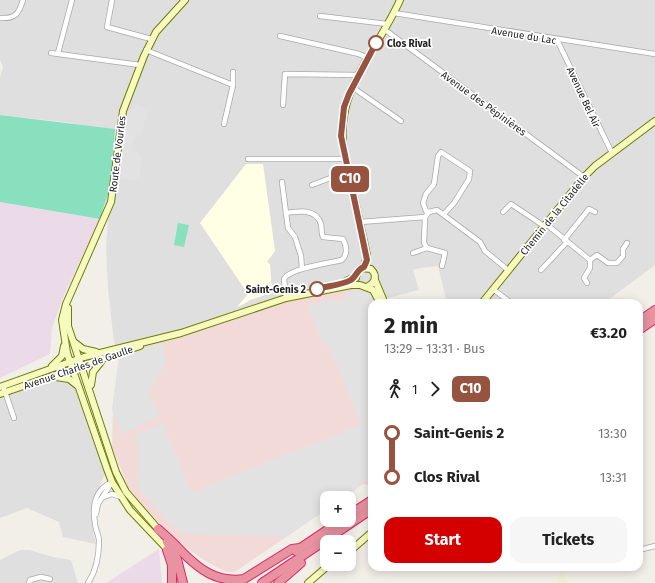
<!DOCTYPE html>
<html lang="en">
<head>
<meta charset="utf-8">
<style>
	body { margin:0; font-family:"Fira Sans",sans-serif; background:#f6f6f6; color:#222; height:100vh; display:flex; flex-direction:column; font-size:15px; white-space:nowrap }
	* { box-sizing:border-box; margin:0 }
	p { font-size:13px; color:#767676 }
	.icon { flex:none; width:22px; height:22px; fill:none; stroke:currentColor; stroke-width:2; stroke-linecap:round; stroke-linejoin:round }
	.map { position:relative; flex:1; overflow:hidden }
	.sheet { position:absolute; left:368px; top:299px; width:275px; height:272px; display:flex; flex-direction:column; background:#fff; border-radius:12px; box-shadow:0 2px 10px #0003 }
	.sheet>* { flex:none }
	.badge { padding:0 8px; border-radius:6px; font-size:14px; line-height:26px }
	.fabs { position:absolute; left:320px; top:491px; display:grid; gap:8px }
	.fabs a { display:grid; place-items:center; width:36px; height:36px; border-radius:8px; background:#fff; box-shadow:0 2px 10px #0003; font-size:20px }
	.map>.badge { position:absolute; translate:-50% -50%; box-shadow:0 0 0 2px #fff }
	.legs { display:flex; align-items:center; gap:6px; height:44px; padding:0 16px; font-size:13px }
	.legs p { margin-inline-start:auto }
	.head { display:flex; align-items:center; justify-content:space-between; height:68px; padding:0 16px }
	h1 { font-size:22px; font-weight:700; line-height:30px }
	.primary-button { display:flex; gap:8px; margin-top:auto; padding:8px 16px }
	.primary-button a { flex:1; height:46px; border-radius:12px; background:#d40000; color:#fff; font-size:16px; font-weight:700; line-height:46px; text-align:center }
	.primary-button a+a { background:#f6f6f6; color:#222 }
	ul { padding:0 16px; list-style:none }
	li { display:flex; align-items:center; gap:14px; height:44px; font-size:15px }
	li i { display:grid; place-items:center; width:6px; height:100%; margin:0 5px; background:currentColor }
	li i::after { content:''; width:10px; height:10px; margin:-5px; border:3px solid; border-radius:50%; background:#fff }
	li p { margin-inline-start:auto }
	li:first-child i { background:linear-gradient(#0000 50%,currentColor 0) }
	li:last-child i { background:linear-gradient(currentColor 50%,#0000 0) }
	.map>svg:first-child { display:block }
	.residential { fill:#e0dfdf }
	.commercial { fill:#f2dad9 }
	.industrial { fill:#ebdbe8 }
	.education { fill:#ffffe5 }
	.farmland { fill:#eef0d5 }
	.pitch { fill:#88e0be }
	.parking { fill:#e2e2e2 }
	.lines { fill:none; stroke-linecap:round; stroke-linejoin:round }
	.street-casing { stroke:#a9a9a9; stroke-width:6 }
	.secondary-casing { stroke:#707d05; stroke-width:8 }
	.highway-casing { stroke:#dc2a67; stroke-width:10 }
	.street { stroke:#fff; stroke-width:4.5 }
	.secondary { stroke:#f7fabf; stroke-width:6 }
	.highway { stroke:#e892a2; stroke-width:8 }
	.line-1-casing { stroke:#fff; stroke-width:9 }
	.line-1 { stroke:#965340; stroke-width:6 }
	.stop-1-dot { fill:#fff; stroke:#965340; stroke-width:2 }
	.labels { text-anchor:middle; stroke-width:3.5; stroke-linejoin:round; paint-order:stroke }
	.street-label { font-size:10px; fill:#222; stroke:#fff }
	.stop-label { font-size:10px; font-weight:bold; fill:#222; stroke:#fff; text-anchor:start }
</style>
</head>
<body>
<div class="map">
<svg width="655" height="583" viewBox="0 0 655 583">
	<rect width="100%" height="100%" fill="#f2efe9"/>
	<g class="residential">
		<path d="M0 0H655V265L604 303H447L438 266 420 268 413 270 419 290 376 301 366 291 358 290 207 327 119 358 114 342 108 289 106 246 108 221 100 219 105 205 72 123 0 115V78L3 67 0 60Z"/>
		<path d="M52 379H65L76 386 82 401 105 474 95 496 92 509V525L96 544 63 537 59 522 27 508 0 518V395Z"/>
		<path d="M20 550H29L53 557 71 560 78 583H0V560Z"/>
	</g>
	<path class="commercial" d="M358 290 366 291 371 295 376 303H372V486L363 484 343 498H327V509L235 572H227L210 564 173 539 135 499 129 489 112 447 113 401 119 358 293 297Z"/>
	<g class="industrial">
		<path d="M0 202 100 219 64 295 52 328 50 354 0 378Z"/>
		<path d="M159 549 162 583H106Z"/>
	</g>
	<path class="education" d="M246 164H263L275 251 267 262 270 264 272 293 250 300 244 304 237 307 248 294 200 223Z"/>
	<path class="farmland" d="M561 570 568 583H556Z"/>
	<g class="pitch">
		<path d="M0 115 115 129 110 187 100 219 0 202Z"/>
		<path d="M178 223 189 225 184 247 174 245Z"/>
	</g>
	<g class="parking">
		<path d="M136 104 148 109 142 133 137 132 131 148 142 157 139 181 119 178 124 124 128 110 135 108Z"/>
		<path d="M360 290 371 294 376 302 372 303 370 329 372 332V476L343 498H327V509L287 536 207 535 185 533 177 529 142 493 138 484 137 477 139 453 136 438 137 434 163 423 190 490 199 493 203 491 202 488 361 425 331 350 322 342 308 307 329 299 342 303 347 292 353 294V291Z"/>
		<path d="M163 344 166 361 158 377 151 388 149 395 160 416 122 434 112 411 119 358Z"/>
	</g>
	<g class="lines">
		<defs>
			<g id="street">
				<path d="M112 0 107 27 151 39"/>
				<path d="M394 13 655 54"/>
				<path d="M320 16 387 24"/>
				<path d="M0 18C15 19 19 14 23 0"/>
				<path d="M384 29 584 177"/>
				<path d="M280 36 359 54 367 58"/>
				<path d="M557 40 612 153"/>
				<path d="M146 50 233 85 224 124"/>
				<path d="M51 53 140 65"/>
				<path d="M58 53 72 0"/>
				<path d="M233 85V72"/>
				<path d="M352 87 401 121"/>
				<path d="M283 105 285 74 358 75"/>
				<path d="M248 159H346"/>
				<path d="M282 182 286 213"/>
				<path d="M312 185 349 171"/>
				<path d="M429 212 426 211 423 203 426 194 434 184 438 156 441 152 470 171 469 179 454 203 444 214"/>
				<path d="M503 212 511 204 544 226"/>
				<path d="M425 217 424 243 427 248"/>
				<path d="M360 222 425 217 429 212 437 210 480 242 485 251 508 270"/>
				<path d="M546 224 590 260V268L584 278 587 283"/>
				<path d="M564 240 589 209 595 212"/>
				<path d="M413 253 427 248 445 253 442 266"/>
				<path d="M590 260 597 255 608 263H617L623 256V249L627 243"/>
				<path d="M541 270 567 242"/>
				<path d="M493 289 511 303"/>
				<path d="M286 298 284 279C289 268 330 263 342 260 348 254 347 247 343 239L323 237C321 233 322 229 321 224 316 208 298 211 286 213L288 228 295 237 301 256 302 269"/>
				<path d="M4 389 14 418"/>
				<path d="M104 497 112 494 121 497"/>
				<path d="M96 514 98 504 112 482"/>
				<path d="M639 550 655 546"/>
				<path d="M29 583 30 580 41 577 50 579"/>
				<path d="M88 583C96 571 99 555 99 541 99 535 95 529 95 523 92 506 95 489 112 482"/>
			</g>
			<g id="secondary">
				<path d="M364 267 367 255 344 151C334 90 377 52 400 0"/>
				<path d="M356 278 357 273 361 268 371 269C378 276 375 284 366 287"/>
				<path d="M375 280 383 299"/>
				<path d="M342 283 356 276"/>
				<path d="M482 303 584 177 595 166 655 121"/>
				<path d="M68 308V326L116 472 126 492 158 529"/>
				<path d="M74 342 83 349 96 352"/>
				<path d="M52 366 62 356 64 346"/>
				<path d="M56 377 69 379 78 386"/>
				<path d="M91 385 93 372 101 362"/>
				<path d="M0 387 84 357 181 333 286 298 351 285H360L373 290 380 303"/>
				<path d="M0 394 140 346"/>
				<path d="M167 549 130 510 112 482 107 469 67 353 62 320 66 304 111 202 123 111 144 56 156 32 185 0"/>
				<path d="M349 552 372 532"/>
				<path d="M308 583 330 564"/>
			</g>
			<g id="highway">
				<path d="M639 321 655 310"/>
				<path d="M639 330 655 319"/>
				<path d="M349 515 372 500"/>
				<path d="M158 529C166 536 174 543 181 551 199 569 216 583 244 579L292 549 300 548"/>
				<path d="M167 542 177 559 183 583"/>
				<path d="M167 550 172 565V583"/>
				<path d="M296 551 342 520"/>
				<path d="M262 583 372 509"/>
				<path d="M278 583 301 563"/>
			</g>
		</defs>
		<use href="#street" class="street-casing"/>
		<use href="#secondary" class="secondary-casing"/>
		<use href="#highway" class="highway-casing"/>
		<use href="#street" class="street"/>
		<use href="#secondary" class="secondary"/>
		<use href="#highway" class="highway"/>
	</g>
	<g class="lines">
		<defs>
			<path id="line-1" d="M317 289C327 286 342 285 351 280 357 276 357 269 364 267L367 260 341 136 344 107 349 94 376 43"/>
		</defs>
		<use href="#line-1" class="line-1-casing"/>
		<use href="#line-1" class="line-1"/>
	</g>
	<g class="stop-1-dot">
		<circle cx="376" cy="43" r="7"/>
		<circle cx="317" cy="289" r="7"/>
	</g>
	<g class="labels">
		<g class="street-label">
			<text transform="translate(524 35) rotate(9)" y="4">Avenue du Lac</text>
			<text transform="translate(584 97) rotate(65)" y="4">Avenue Bel Air</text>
			<text transform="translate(484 103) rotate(36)" y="4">Avenue des Pépinières</text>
			<text transform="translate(117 154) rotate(-83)" y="4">Route de Vourles</text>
			<text transform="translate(554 214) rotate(-51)" y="4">Chemin de la Citadelle</text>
			<text transform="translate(78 367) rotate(-19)" y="4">Avenue Charles de Gaulle</text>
		</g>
		<g class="stop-label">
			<text x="387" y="47">Clos Rival</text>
			<text x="306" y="293" text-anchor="end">Saint-Genis 2</text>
		</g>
	</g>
</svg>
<div class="fabs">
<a>+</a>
<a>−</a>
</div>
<b class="badge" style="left:350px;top:179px;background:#965340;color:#fff">C10</b>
<section class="sheet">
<div class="head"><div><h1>2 min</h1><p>13:29 – 13:31 · Bus</p></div><b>€3.20</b></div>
<div class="legs"><svg class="icon" aria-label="walk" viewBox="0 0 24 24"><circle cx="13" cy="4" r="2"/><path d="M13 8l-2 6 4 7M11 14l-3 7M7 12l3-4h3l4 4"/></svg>1<svg class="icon" aria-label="forward" viewBox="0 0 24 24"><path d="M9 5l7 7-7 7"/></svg><b class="badge" style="background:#965340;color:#fff">C10</b></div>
<ul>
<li><i style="color:#965340"></i><b>Saint-Genis 2</b><p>13:30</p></li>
<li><i style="color:#965340"></i><b>Clos Rival</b><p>13:31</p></li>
</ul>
<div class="primary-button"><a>Start</a><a>Tickets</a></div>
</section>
</div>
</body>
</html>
